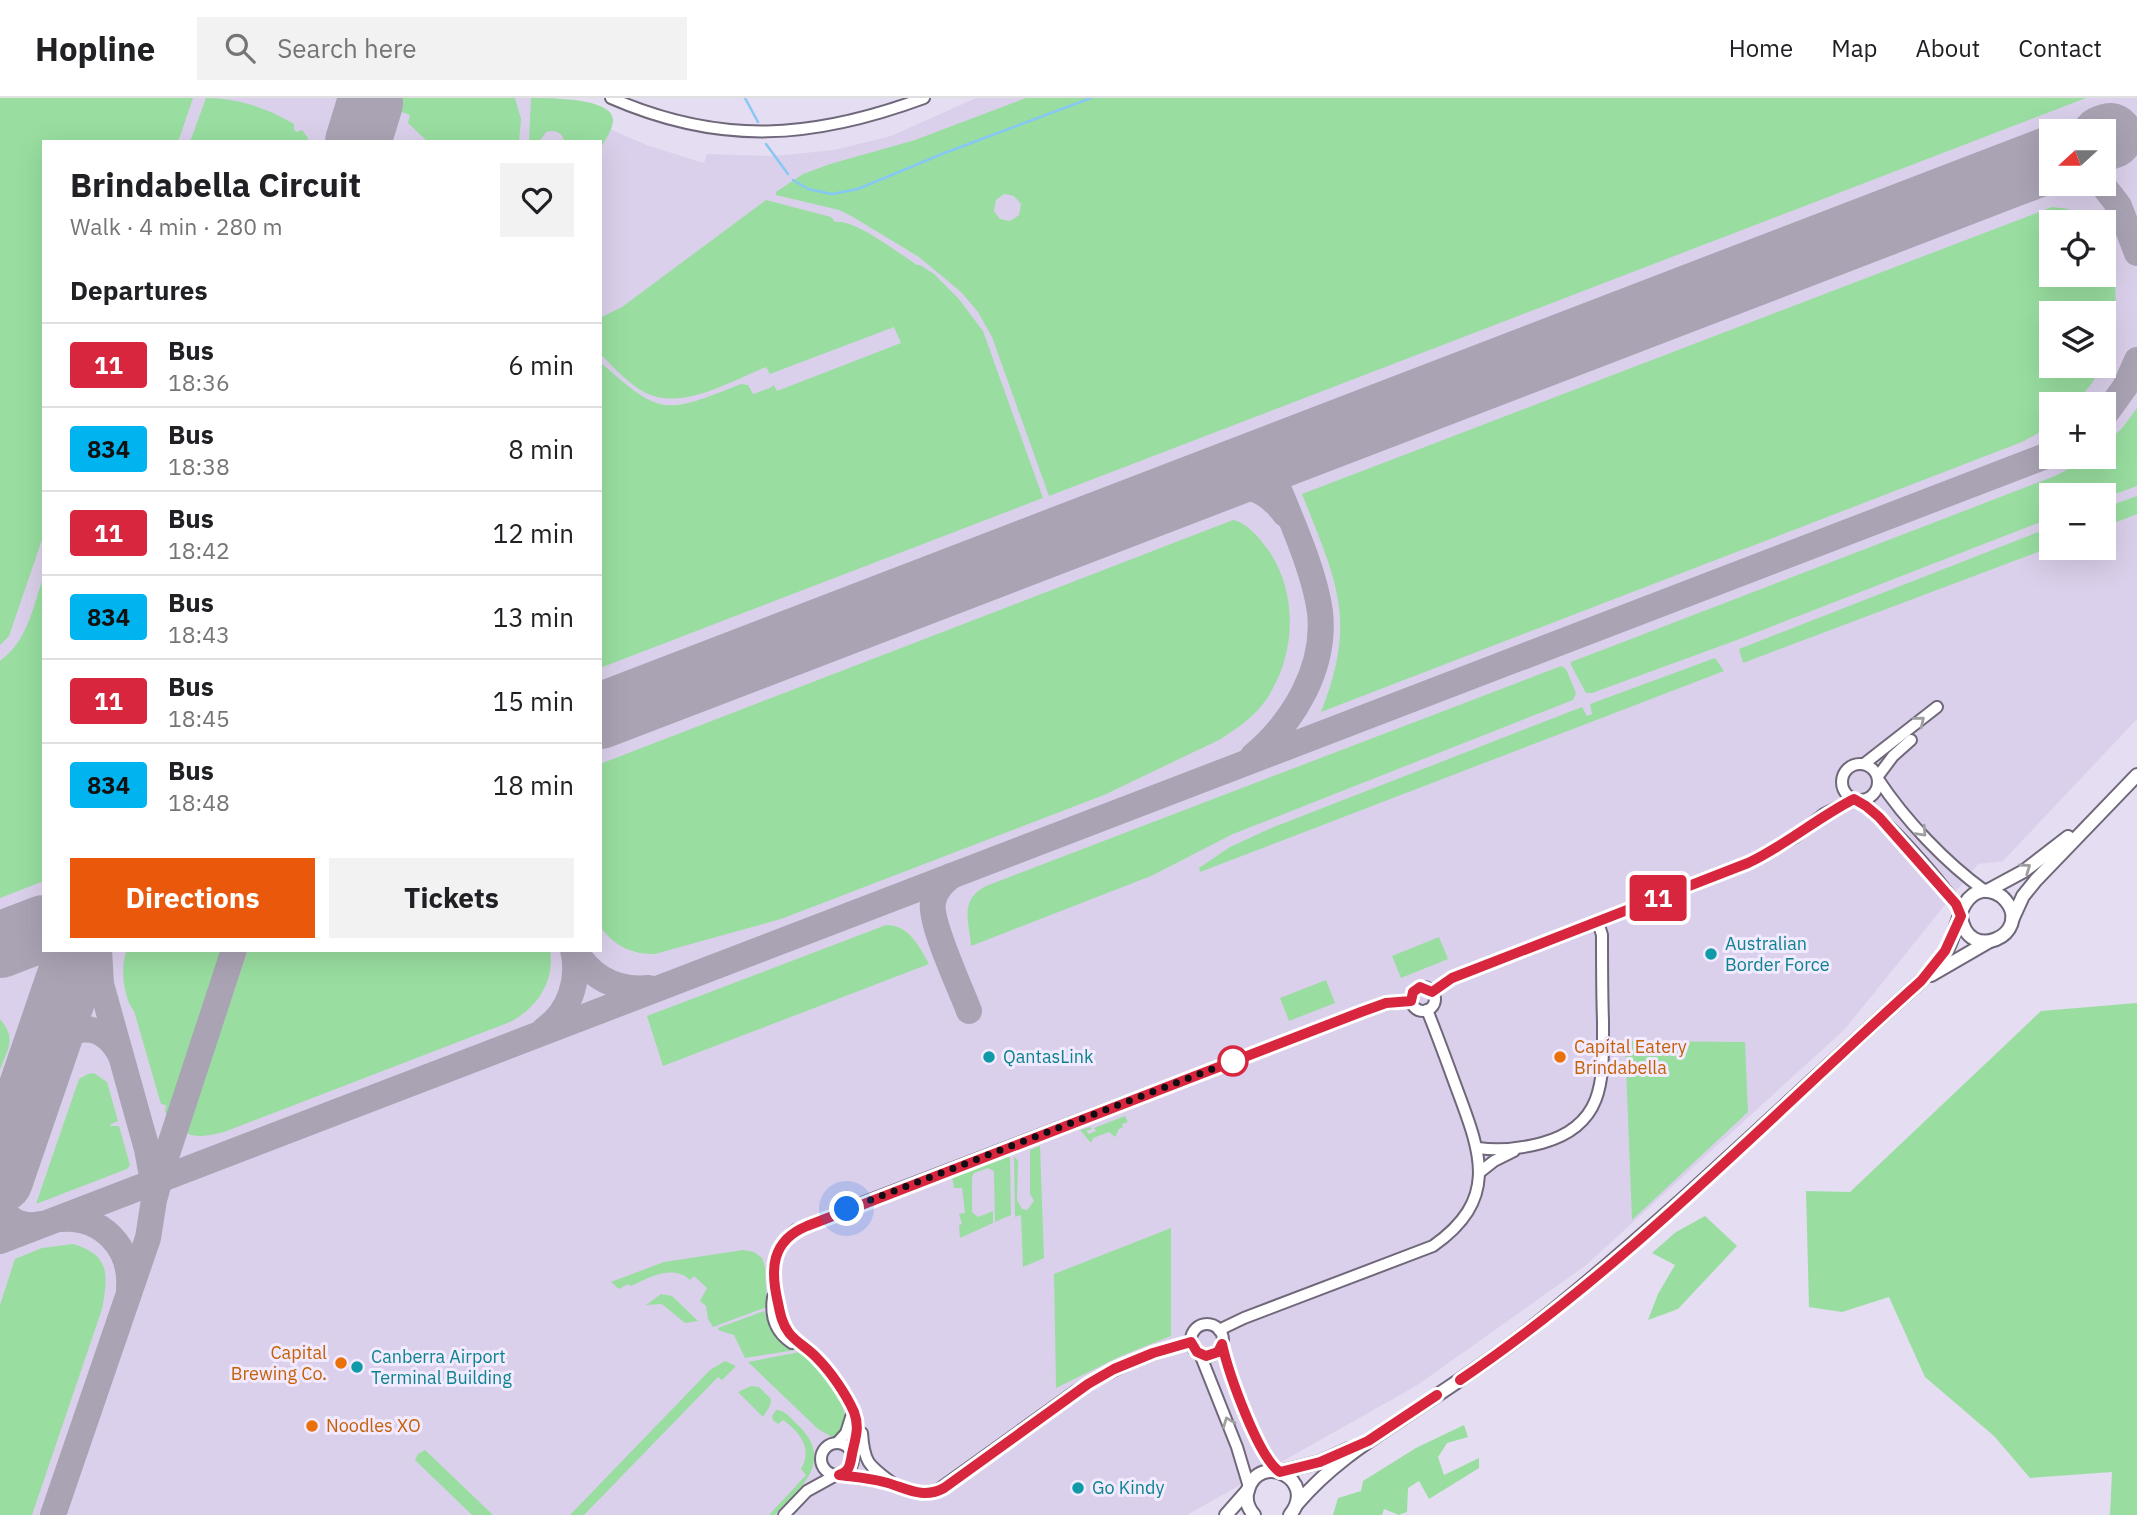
<!DOCTYPE html>
<html lang="en">
<head>
<meta charset="utf-8">
<style>
	body { margin:0; font-family:"IBM Plex Sans",sans-serif; background:#f2f2f2; color:#202124; height:100vh; display:flex; flex-direction:column; font-size:26px; white-space:nowrap }
	* { box-sizing:border-box; margin:0 }
	p { font-size:23px; color:#757577 }
	.icon { flex:none; width:38px; height:38px; fill:none; stroke:currentColor; stroke-width:2; stroke-linecap:round; stroke-linejoin:round }
	.map { position:relative; flex:1; overflow:hidden }
	.panel { position:absolute; left:42px; top:42px; width:560px; height:812px; display:flex; flex-direction:column; background:#fff; border-radius:0px; box-shadow:0 7px 28px #0002 }
	.panel>* { flex:none }
	.badge { padding:0 14px; border-radius:5px; font-size:24px; line-height:46px }
	.needle { width:46px; rotate:249deg }
	.buttons { position:absolute; left:2039px; top:21px; display:grid; gap:14px }
	.buttons a { display:grid; place-items:center; width:77px; height:77px; border-radius:0px; background:#fff; box-shadow:0 7px 28px #0002; font-size:35px }
	.you { position:absolute; width:35px; height:35px; margin:-18px; border:5px solid #fff; border-radius:50%; background:#1a73e8; box-shadow:0 0 0 10px #1a73e833 }
	.map>.badge { position:absolute; translate:-50% -50%; box-shadow:0 0 0 4px #fff }
	h2 { padding:0 28px; font-size:26px; line-height:63px }
	.round { display:grid; place-items:center; flex:none; width:74px; height:74px; border-radius:0px; background:#f2f2f2 }
	.summary { display:flex; align-items:center; justify-content:space-between; height:119px; padding:0 28px }
	h1 { font-size:33px; font-weight:700; line-height:52px }
	.cta { display:flex; gap:14px; margin-top:auto; padding:14px 28px }
	.cta a { flex:1; height:80px; border-radius:0px; background:#ea580c; color:#fff; font-size:28px; font-weight:700; line-height:80px; text-align:center }
	.cta a+a { background:#f2f2f2; color:#202124 }
	ul { padding:0; list-style:none }
	li { display:flex; align-items:center; gap:21px; height:84px; padding:0 28px; border-top:2px solid #e0e0e0 }
	li div { flex:1 }
	li b { display:block; font-size:26px }
	li em { font-style:normal }
	li .badge { min-width:77px; font-weight:700; text-align:center }
	header { display:flex; align-items:center; gap:42px; box-sizing:border-box; height:98px; padding:0 35px; background:#fff; border-bottom:2px solid #e0e0e0 }
	header strong { font-size:33px }
	nav { display:flex; gap:38px; margin-inline-start:auto; font-size:24px }
	.search { width:490px; height:63px; background:#f2f2f2; display:flex; align-items:center; gap:18px; box-sizing:border-box; padding:0 24px; border-radius:0px; color:#757577; font-size:26px }
	.map>svg:first-child { display:block }
	.built { fill:#dbd0eb; fill-rule:evenodd }
	.green { fill:#99dea0; fill-rule:evenodd }
	.lines { fill:none; stroke-linecap:round; stroke-linejoin:round }
	.stream { stroke:#87c7f3; stroke-width:2.5 }
	.taxiway { stroke:#aaa3b4; stroke-width:26 }
	.runway { stroke:#aaa3b4; stroke-width:66 }
	.minor-casing { stroke:#70687a; stroke-width:14 }
	.major-casing { stroke:#70687a; stroke-width:16 }
	.minor { stroke:#fff; stroke-width:10 }
	.major { stroke:#fff; stroke-width:12 }
	.oneway { stroke:#9f9ea1 }
	.line-casing { stroke:#fff; stroke-width:16 }
	.line { stroke:#d7263d; stroke-width:10 }
	.walk { stroke:#100d14; stroke-width:7; stroke-dasharray:0 12.6 }
	.culture-dot { fill:#0f9aa8; stroke:#f2eaff; stroke-width:2.5 }
	.food-dot { fill:#e8710a; stroke:#f2eaff; stroke-width:2.5 }
	.stop-dot { fill:#fff; stroke:#d7263d; stroke-width:3.5 }
	.labels { text-anchor:middle; stroke-width:6; stroke-linejoin:round; paint-order:stroke }
	.culture-label { font-size:18px; fill:#0d838f; stroke:#f2eaff; text-anchor:start }
	.food-label { font-size:18px; fill:#c56008; stroke:#f2eaff; text-anchor:start }
</style>
</head>
<body>
<header>
<strong>Hopline</strong>
<div class="search"><svg class="icon" aria-label="search" viewBox="0 0 24 24"><circle cx="10" cy="10" r="6"/><path d="M15 15l6 6"/></svg>Search here</div>
<nav><a>Home</a><a>Map</a><a>About</a><a>Contact</a></nav>
</header>
<div class="map">
<svg width="2137" height="1417" viewBox="0 0 2137 1417">
	<rect width="100%" height="100%" fill="#e5ddf1"/>
	<path class="built" d="M0 0H555L596 25 649 48 704 65 707 56 774 58 834 52 891 38 976 0H2137V621L2003 763 1978 766 1845 931 1585 1168 1416 1288 1187 1417H0ZM2051 33H2104V86H2051ZM44 44H600V852H44ZM2051 124H2104V177H2051ZM2051 215H2104V268H2051ZM2051 306H2104V359H2051ZM2051 397H2104V450H2051Z"/>
	<g class="green">
		<path d="M0 0H193L178 44H44V436L9 538 0 547Z"/>
		<path d="M206 0C237 0 268 10 294 26V32L297 34 302 32 308 40V44H190Z"/>
		<path d="M363 0H515L521 21 519 44H432L426 42 408 25 410 17Z"/>
		<path d="M531 0C551 0 613 0 613 22 613 32 604 43 600 52V44H565C562 34 555 31 546 34L539 44H529Z"/>
		<path d="M1026 0H2086L1049 398 992 239 978 214 961 194 919 159 853 119 839 112 776 97V94L803 76 830 66 915 42ZM1004 96 1014 98 1021 106 1019 117 1010 123 1000 121 994 113 996 102Z"/>
		<path d="M766 102 831 119 835 124C854 120 900 156 917 167H920L934 176 958 200 983 233 1043 400 600 570V264C662 319 665 316 741 286L748 287 753 296 770 290 774 287 777 293 901 245 894 229 770 276 766 269C732 283 682 313 646 295 629 287 614 269 600 256V220L622 209Z"/>
		<path d="M2052 109 2068 111 2091 124H2051V177H2104V143C2120 179 2119 225 2104 262V215H2051V268H2101L2092 285 2075 306H2051V328L2022 344 1321 614C1358 520 1336 483 1302 396Z"/>
		<path d="M2137 310V388L2104 400V397H2051V420L1737 542 1592 595H1586L1571 567V564L2055 378 2091 359H2104V348L2123 329Z"/>
		<path d="M2137 398V416L2104 429V410Z"/>
		<path d="M1233 422C1248 425 1261 442 1269 453 1301 500 1295 568 1259 611 1248 623 1234 632 1221 641L1104 697 781 821 655 856C632 856 616 849 602 831L600 666Z"/>
		<path d="M2051 429V449L1743 565 1739 551Z"/>
		<path d="M44 477V783L0 800V563C28 543 33 508 44 477Z"/>
		<path d="M1715 560 1724 573 1200 774 1199 770 1230 749 1269 731 1582 609 1587 618 1592 616 1590 606Z"/>
		<path d="M1561 568 1566 571 1576 595 1573 602 1233 736 1151 778 971 848C969 822 959 802 986 788Z"/>
		<path d="M886 827C909 827 919 848 929 866L663 968 647 918Z"/>
		<path d="M1439 839 1448 861 1401 880 1392 858Z"/>
		<path d="M127 852H226L168 1019 165 1014 166 1007 161 1006 134 913C123 900 120 868 127 852Z"/>
		<path d="M248 852H550C555 884 537 910 510 924L224 1034C212 1037 200 1040 188 1036V1029Z"/>
		<path d="M1326 882 1335 905 1289 923 1280 900Z"/>
		<path d="M2137 905V1417H2110L2112 1374 2030 1380 1994 1338 1925 1279 1889 1199 1842 1214 1809 1209 1806 1093 1850 1094 2041 913Z"/>
		<path d="M0 921C17 941 8 950 0 972Z"/>
		<path d="M1625 943 1745 944 1748 1014 1632 1122Z"/>
		<path d="M94 975 107 984 118 1023 111 1026 110 1028H119L130 1067 127 1071 36 1106 79 981 88 976Z"/>
		<path d="M1125 1018 1128 1024 1122 1026 1123 1029 1119 1031 1115 1039 1109 1034 1093 1040 1091 1045 1080 1032 1091 1029 1092 1031 1086 1033 1089 1036 1096 1033 1094 1030Z"/>
		<path d="M1040 1048 1044 1160 1023 1169 1021 1117 1015 1119 1014 1058 1018 1063 1017 1102 1022 1111 1027 1112 1034 1103 1030 1096V1052Z"/>
		<path d="M1007 1058 1010 1060 1011 1117 995 1124 994 1073 988 1070 974 1075 972 1080V1114L978 1119 993 1113V1125L960 1140 959 1127 962 1126 959 1116 965 1115 962 1090H954L952 1079 998 1061 1000 1063Z"/>
		<path d="M1705 1118 1737 1148 1678 1211 1648 1222 1658 1196 1675 1167 1652 1155 1676 1134Z"/>
		<path d="M1171 1130V1238L1121 1258 1056 1290 1054 1176Z"/>
		<path d="M73 1146C111 1157 108 1178 102 1211L32 1417H0V1207L15 1161 42 1150Z"/>
		<path d="M743 1152 754 1154 762 1160 765 1169 767 1209 713 1229 708 1221 706 1208 700 1203 707 1190 694 1178 690 1182C674 1166 649 1179 631 1188L628 1186 619 1191 611 1184 664 1164Z"/>
		<path d="M661 1196 672 1198 698 1223 685 1225 662 1206 646 1207Z"/>
		<path d="M764 1213 775 1236 796 1252 745 1260 734 1237 718 1232V1230Z"/>
		<path d="M800 1254C821 1269 861 1314 837 1338L832 1339 818 1331 748 1264Z"/>
		<path d="M725 1263 736 1268 722 1282 718 1279 584 1417H570L710 1272Z"/>
		<path d="M751 1288 759 1289 771 1301 770 1308 763 1319 738 1294Z"/>
		<path d="M776 1312C786 1312 791 1321 798 1327 835 1363 801 1390 775 1417H769L806 1377 801 1371C813 1351 800 1334 783 1322L778 1326 773 1322 772 1318Z"/>
		<path d="M1464 1327 1468 1339 1447 1345 1438 1359 1444 1377 1479 1360V1370L1429 1401 1419 1383 1408 1390 1407 1414 1399 1417 1384 1411 1382 1417H1333L1338 1400 1361 1393 1363 1383 1416 1350Z"/>
		<path d="M425 1352 493 1417H472L415 1362 418 1356Z"/>
	</g>
	<g class="lines">
		<g class="stream">
			<path d="M745 0 758 24"/>
			<path d="M766 46 788 76"/>
			<path d="M793 82 808 91 832 96 858 91 942 56 1091 0"/>
		</g>
		<g class="taxiway">
			<path d="M2028 71 2051 66"/>
			<path d="M2102 86 2119 108 2137 155"/>
			<path d="M2104 318 2125 289 2137 262"/>
			<path d="M1203 387C1234 380 1266 389 1285 416"/>
			<path d="M1253 658C1294 623 1326 570 1320 514 1314 468 1284 407 1267 362"/>
			<path d="M951 778C943 785 935 792 933 804 929 824 961 891 969 913"/>
			<path d="M15 841 44 842"/>
			<path d="M72 852 87 864 100 884"/>
			<path d="M99 852 101 886 147 1051 154 1089"/>
			<path d="M575 852C591 880 617 893 649 890"/>
			<path d="M545 931C570 914 580 881 573 852"/>
			<path d="M44 953C69 929 100 919 120 956"/>
			<path d="M0 1085 2 1075"/>
			<path d="M0 1104C7 1124 22 1130 41 1126"/>
			<path d="M60 1121C101 1117 132 1149 129 1190"/>
			<path d="M0 1143 2051 356"/>
			<path d="M53 1417 148 1140 154 1102 166 1059 234 852"/>
		</g>
		<g class="runway">
			<path d="M2104 40 2110 38"/>
			<path d="M358 44 370 5"/>
			<path d="M600 618 2051 61"/>
			<path d="M0 847 44 830"/>
			<path d="M0 1082 79 852"/>
		</g>
		<defs>
			<g id="minor">
				<path d="M611 0C721 48 813 41 924 0"/>
				<circle cx="1860" cy="684" r="18"/>
				<path d="M1864 666 1937 609"/>
				<path d="M1878 678 1893 658 1911 642"/>
				<path d="M1878 681C1905 722 1946 765 1985 793"/>
				<path d="M1857 702C1885 719 1946 787 1961 815"/>
				<circle cx="1423" cy="901" r="12"/>
				<path d="M1432 894 1452 880 1748 765 1795 739 1824 716 1854 701"/>
				<path d="M1478 1050C1501 1053 1520 1051 1542 1045 1607 1027 1603 979 1603 923 1602 895 1602 866 1602 837L1598 824"/>
				<path d="M1480 1074 1494 1063 1514 1053"/>
				<path d="M773 1199C770 1219 775 1234 792 1245"/>
				<circle cx="1207" cy="1242" r="16"/>
				<path d="M1219 1232 1244 1220 1433 1148C1498 1102 1482 1058 1458 994 1448 967 1438 939 1427 912"/>
				<path d="M1222 1246C1230 1284 1254 1342 1277 1374"/>
				<path d="M1200 1256 1237 1349 1249 1389"/>
				<path d="M862 1335C864 1364 868 1367 891 1384"/>
				<path d="M837 1345 846 1335 852 1316"/>
				<circle cx="837" cy="1361" r="16"/>
				<path d="M852 1357C866 1322 842 1286 818 1261 809 1252 797 1245 789 1235 782 1226 780 1216 778 1205 771 1177 771 1150 796 1132L867 1103 1361 914 1386 906 1411 903"/>
				<path d="M839 1377 884 1384 920 1395 935 1394 1076 1293C1113 1271 1150 1255 1191 1244"/>
				<path d="M784 1417 807 1393 836 1377"/>
			</g>
			<g id="major">
				<path d="M1987 793 2024 773 2068 739"/>
				<path d="M2012 822 2023 798 2036 782 2137 677"/>
				<path d="M1931 877 1988 844"/>
				<path d="M1280 1374 1320 1364 1349 1351"/>
				<path d="M1297 1406C1327 1370 1365 1345 1403 1320 1446 1291 1489 1264 1529 1232 1666 1123 1791 1000 1921 883 1930 872 1940 862 1948 850 1958 832 1959 797 1982 793 1991 792 2001 796 2006 803 2033 836 1967 867 1961 818"/>
				<path d="M1226 1417 1248 1392"/>
				<path d="M1254 1417C1248 1410 1245 1401 1248 1392 1259 1353 1319 1381 1290 1417"/>
			</g>
		</defs>
		<use href="#minor" class="minor-casing"/>
		<use href="#major" class="major-casing"/>
		<use href="#minor" class="minor"/>
		<use href="#major" class="major"/>
	</g>
	<defs><path id="oneway-chevron" d="M-2-3.5L2.5 0L-2 3.5" fill="none" stroke-width="1.6" stroke-linecap="round" stroke-linejoin="round" transform="scale(1.75)"/></defs>
	<g class="oneway">
		<use href="#oneway-chevron" transform="translate(1920 623) rotate(-39)"/>
		<use href="#oneway-chevron" transform="translate(1922 734) rotate(47)"/>
		<use href="#oneway-chevron" transform="translate(2026 770) rotate(-35)"/>
		<use href="#oneway-chevron" transform="translate(1228 1324) rotate(-111)"/>
	</g>
	<g class="lines">
		<defs>
			<path id="line" d="M1437 1297 1368 1343 1320 1364 1280 1374C1258 1360 1228 1273 1222 1246L1218 1254 1206 1258 1197 1254 1191 1244 1153 1255 1114 1271 1088 1286 944 1390C922 1402 905 1389 884 1384 869 1380 854 1379 839 1377 850 1373 850 1367 852 1356 855 1341 860 1330 854 1314 846 1296 831 1274 817 1260 809 1251 797 1245 789 1235 782 1226 780 1215 778 1205 770 1171 771 1143 807 1128L1361 914 1386 905 1411 903 1413 894 1420 889 1432 894 1452 880 1748 765C1786 747 1817 720 1854 701L1866 708 1879 719 1956 806 1961 818 1945 853 1921 883C1770 1018 1628 1168 1460 1282"/>
		</defs>
		<use href="#line" class="line-casing"/>
		<use href="#line" class="line"/>
		<path class="walk" d="M847 1111 1233 963"/>
	</g>
	<g class="culture-dot">
		<circle cx="1711" cy="856" r="7"/>
		<circle cx="989" cy="959" r="7"/>
		<circle cx="357" cy="1269" r="7"/>
		<circle cx="1078" cy="1390" r="7"/>
	</g>
	<g class="food-dot">
		<circle cx="1560" cy="959" r="7"/>
		<circle cx="341" cy="1265" r="7"/>
		<circle cx="312" cy="1328" r="7"/>
	</g>
	<circle class="stop-dot" cx="1233" cy="963" r="14"/>
	<g class="labels">
		<g class="culture-label">
			<text x="1725" y="852">Australian<tspan x="1725" dy="21">Border Force</tspan></text>
			<text x="1003" y="965">QantasLink</text>
			<text x="371" y="1265">Canberra Airport<tspan x="371" dy="21">Terminal Building</tspan></text>
			<text x="1092" y="1396">Go Kindy</text>
		</g>
		<g class="food-label">
			<text x="1574" y="955">Capital Eatery<tspan x="1574" dy="21">Brindabella</tspan></text>
			<text x="327" y="1261" text-anchor="end">Capital<tspan x="327" dy="21">Brewing Co.</tspan></text>
			<text x="326" y="1334">Noodles XO</text>
		</g>
	</g>
</svg>
<div class="buttons">
<a><svg class="needle" viewBox="-14 -14 28 28"><path d="M0-13l5 13h-10z" fill="#e53935"/><path d="M0 13l5-13h-10z" fill="#757577"/></svg></a>
<a><svg class="icon" aria-label="locate" viewBox="0 0 24 24"><circle cx="12" cy="12" r="6"/><path d="M12 2v4M12 18v4M2 12h4M18 12h4"/></svg></a>
<a><svg class="icon" aria-label="layers" viewBox="0 0 24 24"><path d="M12 4l9 5-9 5-9-5zM3 14l9 5 9-5"/></svg></a>
<a>+</a>
<a>−</a>
</div>
<div class="you" style="left:847px;top:1111px"></div>
<b class="badge" style="left:1658px;top:800px;background:#d7263d;color:#fff">11</b>
<section class="panel">
<div class="summary"><div><h1>Brindabella Circuit</h1><p>Walk · 4 min · 280 m</p></div><a class="round"><svg class="icon" aria-label="heart" viewBox="0 0 24 24"><path d="M12 20l-8-8c-3-5 5-10 8-4 3-6 11-1 8 4z"/></svg></a></div>
<h2>Departures</h2>
<ul>
<li><span class="badge" style="background:#d7263d;color:#fff">11</span><div><b>Bus</b><p>18:36</p></div><em>6 min</em></li>
<li><span class="badge" style="background:#00b5ef;color:#111">834</span><div><b>Bus</b><p>18:38</p></div><em>8 min</em></li>
<li><span class="badge" style="background:#d7263d;color:#fff">11</span><div><b>Bus</b><p>18:42</p></div><em>12 min</em></li>
<li><span class="badge" style="background:#00b5ef;color:#111">834</span><div><b>Bus</b><p>18:43</p></div><em>13 min</em></li>
<li><span class="badge" style="background:#d7263d;color:#fff">11</span><div><b>Bus</b><p>18:45</p></div><em>15 min</em></li>
<li><span class="badge" style="background:#00b5ef;color:#111">834</span><div><b>Bus</b><p>18:48</p></div><em>18 min</em></li>
</ul>
<div class="cta"><a>Directions</a><a>Tickets</a></div>
</section>
</div>
</body>
</html>
